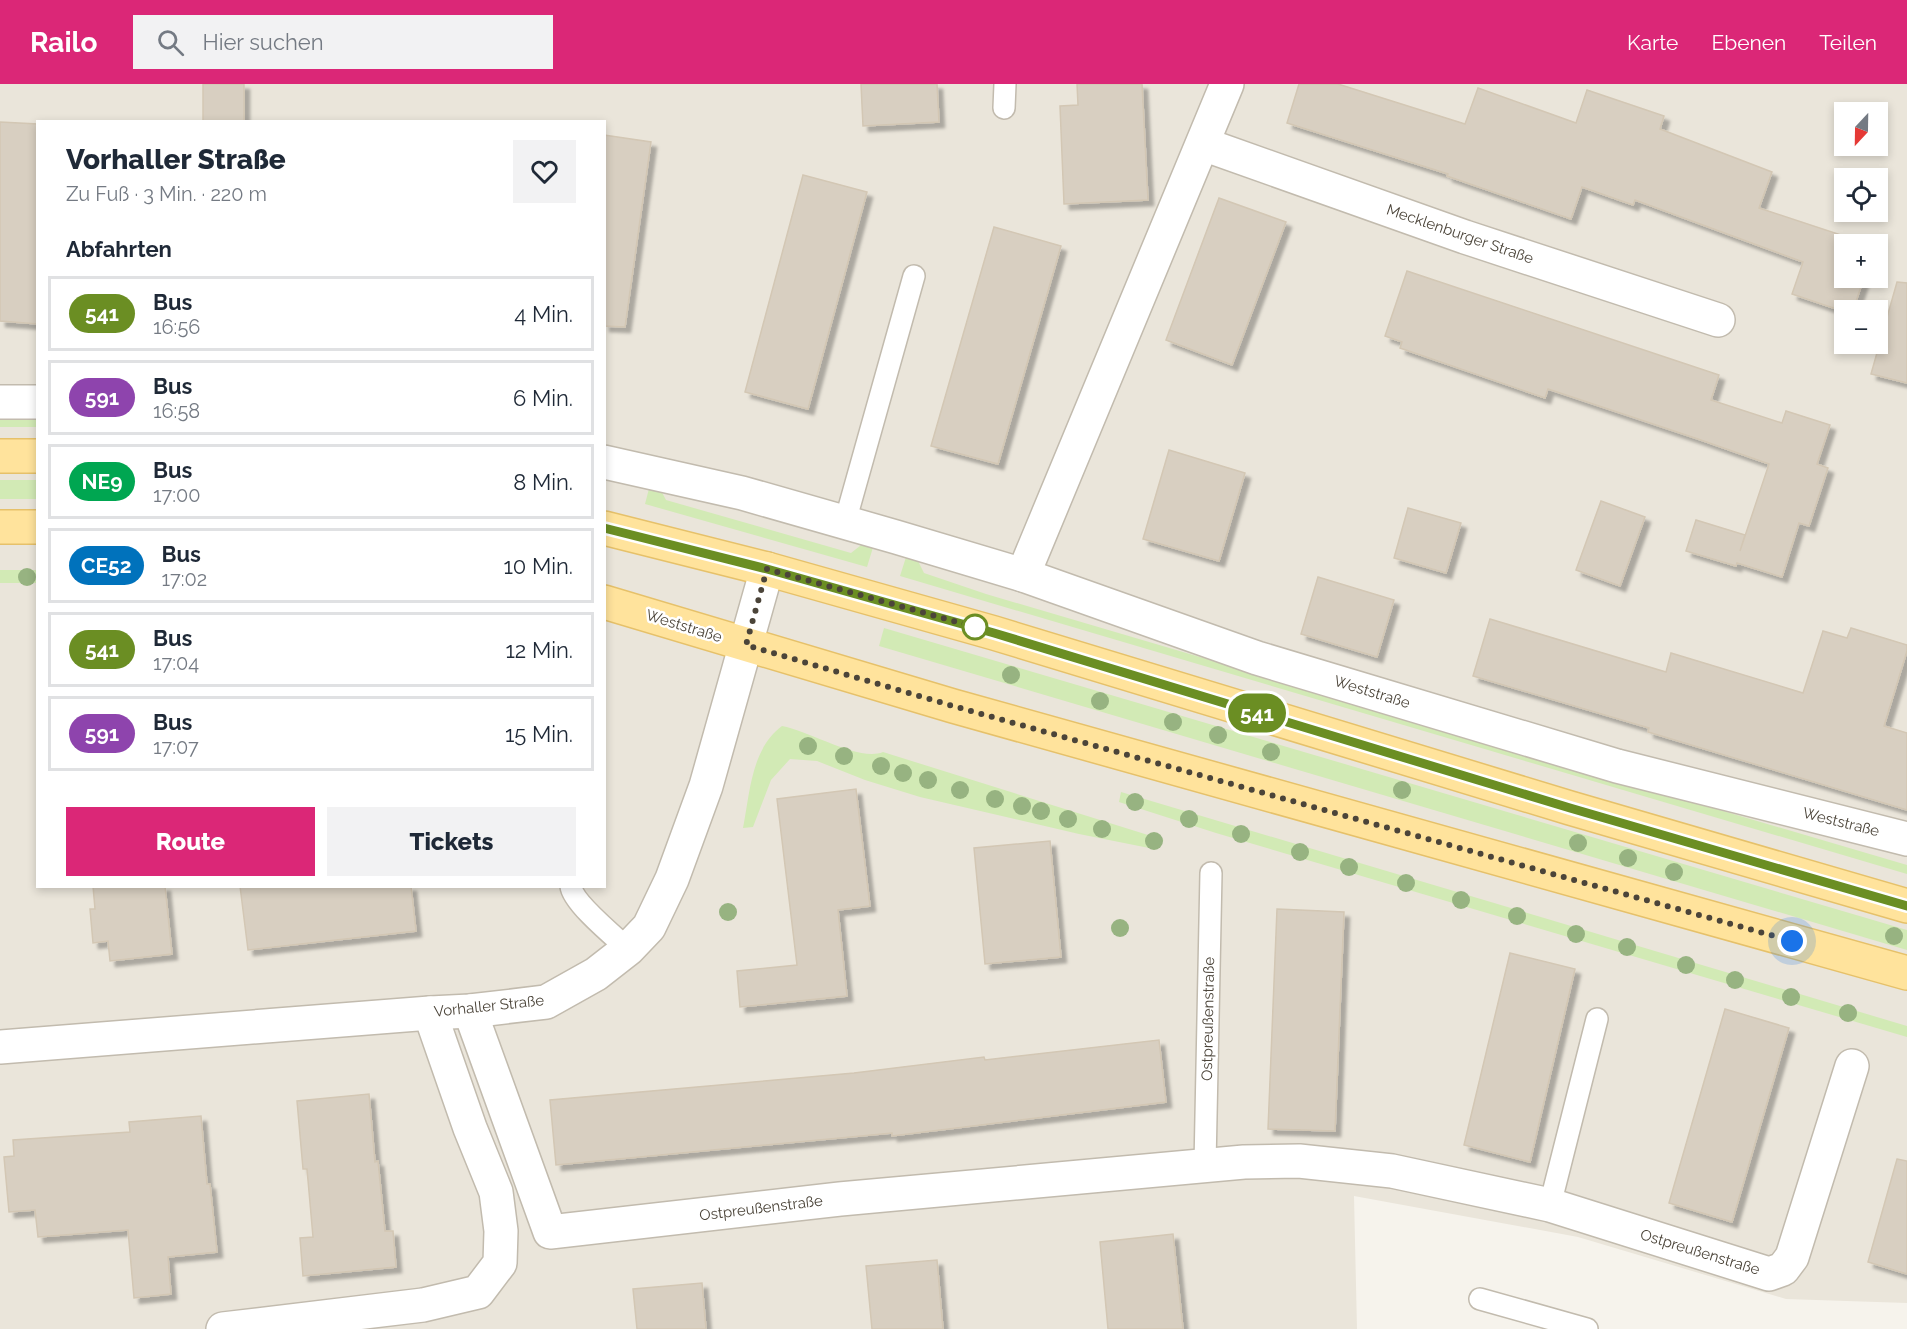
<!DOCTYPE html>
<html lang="de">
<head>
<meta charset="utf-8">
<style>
	body { margin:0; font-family:Raleway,sans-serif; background:#f2f2f3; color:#1f2937; height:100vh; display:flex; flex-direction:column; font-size:22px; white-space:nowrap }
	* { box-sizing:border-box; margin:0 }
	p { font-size:20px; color:#747a83 }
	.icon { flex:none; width:33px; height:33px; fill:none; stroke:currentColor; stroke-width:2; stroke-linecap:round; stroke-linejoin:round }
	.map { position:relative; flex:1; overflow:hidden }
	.sheet { position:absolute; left:36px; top:36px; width:570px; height:768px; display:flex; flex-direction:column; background:#fff; border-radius:0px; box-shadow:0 3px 9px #0003 }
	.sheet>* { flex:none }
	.badge { padding:0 12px; border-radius:20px; font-size:21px; line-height:39px }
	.needle { width:39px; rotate:202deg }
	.fabs { position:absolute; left:1834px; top:18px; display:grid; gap:12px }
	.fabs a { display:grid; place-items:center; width:54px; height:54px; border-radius:0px; background:#fff; box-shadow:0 3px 9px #0003; font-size:30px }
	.you { position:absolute; width:30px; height:30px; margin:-15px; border:4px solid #fff; border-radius:50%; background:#1a73e8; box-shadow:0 0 0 9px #1a73e833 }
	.map>.badge { position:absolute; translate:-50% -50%; box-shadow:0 0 0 3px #fff }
	h2 { padding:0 30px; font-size:22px; line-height:54px }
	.round { display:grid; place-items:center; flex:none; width:63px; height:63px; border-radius:0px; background:#f2f2f3 }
	.summary { display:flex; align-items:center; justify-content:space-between; height:102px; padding:0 30px }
	h1 { font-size:28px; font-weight:800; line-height:45px }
	.action { display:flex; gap:12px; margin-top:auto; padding:12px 30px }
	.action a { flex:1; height:69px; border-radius:0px; background:#db2777; color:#fff; font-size:24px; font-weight:800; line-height:69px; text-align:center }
	.action a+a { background:#f2f2f3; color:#1f2937 }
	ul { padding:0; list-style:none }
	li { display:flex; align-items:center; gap:18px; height:75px; margin:0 12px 9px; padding:0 18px; border:3px solid #e0e1e3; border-radius:0px }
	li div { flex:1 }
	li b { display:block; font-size:22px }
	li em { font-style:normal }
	li .badge { min-width:66px; font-weight:700; text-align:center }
	header { display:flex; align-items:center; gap:36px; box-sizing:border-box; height:84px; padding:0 30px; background:#db2777; color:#fff }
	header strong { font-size:28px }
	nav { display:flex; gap:33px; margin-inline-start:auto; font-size:21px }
	.search { width:420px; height:54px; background:#f2f2f3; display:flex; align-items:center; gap:15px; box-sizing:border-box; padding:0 21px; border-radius:0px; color:#747a83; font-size:22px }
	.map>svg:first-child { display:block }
	.residential { fill:#eae5da; fill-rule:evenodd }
	.green { fill:#d2eab5 }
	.building { fill:#d8cfc1; stroke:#d3c7b4; stroke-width:1.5; filter:url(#shadow) }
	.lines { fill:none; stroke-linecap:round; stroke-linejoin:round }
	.service-casing { stroke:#c2bbae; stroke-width:24 }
	.minor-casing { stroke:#c2bbae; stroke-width:36 }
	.primary-casing { stroke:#e6c16a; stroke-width:36 }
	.service { stroke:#fff; stroke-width:21 }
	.minor { stroke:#fff; stroke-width:33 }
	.primary { stroke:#ffe39c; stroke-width:33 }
	.tree { fill:#97b381 }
	.line-casing { stroke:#fff; stroke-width:14 }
	.line { stroke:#6b8e23; stroke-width:9 }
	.walk { stroke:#4b4439; stroke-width:6; stroke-dasharray:0 10.8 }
	.stop-dot { fill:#fff; stroke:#6b8e23; stroke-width:3 }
	.labels { text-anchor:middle; stroke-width:5; stroke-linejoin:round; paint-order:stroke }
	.street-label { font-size:15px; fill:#4b4439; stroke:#fff }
</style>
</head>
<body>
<header>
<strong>Railo</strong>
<div class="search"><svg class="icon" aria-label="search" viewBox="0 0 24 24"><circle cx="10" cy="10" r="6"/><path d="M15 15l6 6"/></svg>Hier suchen</div>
<nav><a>Karte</a><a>Ebenen</a><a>Teilen</a></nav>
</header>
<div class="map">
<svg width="1907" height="1245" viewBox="0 0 1907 1245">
	<defs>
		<filter id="shadow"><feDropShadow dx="5.5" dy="5.5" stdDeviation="1.5" flood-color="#0004"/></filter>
	</defs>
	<rect width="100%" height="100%" fill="#f6f3ec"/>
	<path class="residential" d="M0 0H1907V1219L1786 1215 1578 1153 1354 1112 1357 1245H0ZM1845 28H1878V62H1845ZM38 38H604V802H38ZM1845 94H1878V128H1845ZM1845 160H1878V194H1845ZM1845 226H1878V260H1845Z"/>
	<g class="green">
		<path d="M0 334 37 335V343H0Z"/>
		<rect x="0" y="396" width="37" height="19"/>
		<path d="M651 397 657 399 666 416 851 469 865 458 875 457 867 483 645 420Z"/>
		<path d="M907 470 915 471 924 489 986 510 1907 781V790L900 492Z"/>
		<rect x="0" y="486" width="37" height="13"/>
		<path d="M884 544 1907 846V866L879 562Z"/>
		<path d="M782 642C810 647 859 678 883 668L1164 756 1149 764 1079 750 920 713 865 696 817 677 790 675 771 696 753 743 743 744C750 709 751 665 782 642Z"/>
		<path d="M1121 708 1907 942V953L1216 749 1119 718Z"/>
	</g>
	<g class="building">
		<rect x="203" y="0" width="41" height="38"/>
		<path d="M861 0H937L939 38 863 42Z"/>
		<path d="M1077 0H1142L1148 116 1064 120 1060 22 1078 21Z"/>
		<path d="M1299 0H1338L1465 40 1478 4 1576 39 1587 6 1664 32 1660 45 1772 88 1759 124 1868 160H1845V194H1864L1853 226 1845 228 1792 210 1803 178 1635 116 1633 121 1582 103 1571 135 1447 92 1448 90 1287 39Z"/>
		<path d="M0 38 38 40V240L0 237Z"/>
		<path d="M604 51 651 58 625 243 604 242Z"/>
		<path d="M803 91 867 108 808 325 745 308Z"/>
		<path d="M1219 114 1286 138 1232 281 1166 256Z"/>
		<path d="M994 143 1061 162 998 380 931 362Z"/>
		<path d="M1407 187 1719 291 1711 316 1782 339 1786 327 1830 341 1817 380 1828 384 1809 442 1799 439 1782 493 1737 479 1736 482 1686 467 1696 436 1745 451 1740 467 1769 380 1698 355 1548 305 1545 314 1400 264 1402 258 1385 252Z"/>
		<path d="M1897 198 1907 199V299L1871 290Z"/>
		<path d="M1169 366 1245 389 1219 477 1143 455Z"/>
		<path d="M1601 417 1645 433 1620 502 1576 486Z"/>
		<path d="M1408 424 1461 439 1446 489 1394 474Z"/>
		<path d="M1318 493 1394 516 1377 573 1301 550Z"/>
		<path d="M1490 535 1666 588 1671 569 1803 609 1823 547 1847 554 1851 544 1907 561V567L1884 642 1907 649V726L1648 648 1649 644 1473 592Z"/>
		<path d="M856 705 870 822 838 826 847 912 740 923 737 887 797 881 777 715Z"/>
		<path d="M1050 757 1061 873 985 880 974 764Z"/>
		<path d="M93 802H165L172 870 110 877 108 857 93 859 90 825H95Z"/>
		<path d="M240 802H411L416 847 248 866Z"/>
		<path d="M1277 825 1344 828 1335 1047 1268 1045Z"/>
		<path d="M1510 869 1575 885 1530 1078 1464 1061Z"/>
		<path d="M1725 925 1789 944 1732 1138 1669 1119Z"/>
		<path d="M1159 956 1166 1018 892 1052V1049L556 1081 550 1016 854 989 984 973 985 976Z"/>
		<path d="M369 1010 375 1078 378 1077 385 1147H393L396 1183 303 1192 300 1154 313 1153 307 1085H303L297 1017Z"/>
		<path d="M201 1032 207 1100H210L217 1168 168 1173 171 1210 134 1214 128 1146 38 1153 35 1126 9 1128 4 1073 14 1072 13 1056 130 1048 129 1038Z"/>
		<path d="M1897 1075 1907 1077V1190L1868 1178Z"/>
		<path d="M1173 1150 1183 1245H1108L1100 1158Z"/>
		<path d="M937 1176 943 1245H872L866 1182Z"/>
		<path d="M702 1199 706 1245H637L633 1205Z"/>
	</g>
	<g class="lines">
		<defs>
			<g id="service">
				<path d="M1004 24 1005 0"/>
				<path d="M845 438 914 192"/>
				<path d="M571 802C572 818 616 854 628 865"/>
				<path d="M1205 1081 1211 789"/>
				<path d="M1550 1121 1597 935"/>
				<path d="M1480 1215 1587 1245"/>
			</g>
			<g id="minor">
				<path d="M1203 60 1465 153 1718 236"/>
				<path d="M0 318H38"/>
				<path d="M604 378 742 409 896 453 1023 491 1257 574 1617 682 1907 755"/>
				<path d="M1023 491 1227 0"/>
				<path d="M470 927 550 1148 840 1115 1244 1078 1299 1077 1392 1087 1550 1121 1769 1190 1783 1185 1792 1173 1852 982"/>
				<path d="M0 963 430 929 470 927 546 918 596 890 628 865 649 843 672 795 706 702 767 485"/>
				<path d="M223 1245 423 1221 478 1208 500 1179 501 1147 496 1108 470 1044 430 929"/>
			</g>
			<g id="primary">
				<path d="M0 372H38"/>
				<path d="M0 443H38"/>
				<path d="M604 444 767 485 994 549 1570 724 1907 822"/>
				<path d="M604 518 953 622 1907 889"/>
			</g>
		</defs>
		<use href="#service" class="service-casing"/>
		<use href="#minor" class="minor-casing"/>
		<use href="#primary" class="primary-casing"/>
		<use href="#service" class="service"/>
		<use href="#minor" class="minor"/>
		<use href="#primary" class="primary"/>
	</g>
	<g class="tree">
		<circle cx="27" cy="493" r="9"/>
		<circle cx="1011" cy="591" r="9"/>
		<circle cx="1100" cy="617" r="9"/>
		<circle cx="1173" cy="638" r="9"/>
		<circle cx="1218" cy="651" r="9"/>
		<circle cx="808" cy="662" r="9"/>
		<circle cx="1271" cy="668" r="9"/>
		<circle cx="844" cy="672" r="9"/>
		<circle cx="881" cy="682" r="9"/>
		<circle cx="903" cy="689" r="9"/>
		<circle cx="928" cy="696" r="9"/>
		<circle cx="960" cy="706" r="9"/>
		<circle cx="1402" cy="706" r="9"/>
		<circle cx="995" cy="715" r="9"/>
		<circle cx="1135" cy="718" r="9"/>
		<circle cx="1022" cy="722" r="9"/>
		<circle cx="1041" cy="727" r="9"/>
		<circle cx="1068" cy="735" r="9"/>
		<circle cx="1189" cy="735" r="9"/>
		<circle cx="1102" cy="745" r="9"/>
		<circle cx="1241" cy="750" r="9"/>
		<circle cx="1154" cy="757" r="9"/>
		<circle cx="1578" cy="759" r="9"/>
		<circle cx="1300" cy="768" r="9"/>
		<circle cx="1628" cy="774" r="9"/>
		<circle cx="1349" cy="783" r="9"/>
		<circle cx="1674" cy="788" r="9"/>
		<circle cx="1406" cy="799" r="9"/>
		<circle cx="1461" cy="816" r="9"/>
		<circle cx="728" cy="828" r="9"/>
		<circle cx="1517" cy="832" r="9"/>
		<circle cx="1120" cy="844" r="9"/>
		<circle cx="1576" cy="850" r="9"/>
		<circle cx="1894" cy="852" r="9"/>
		<circle cx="1627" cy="863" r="9"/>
		<circle cx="1686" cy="881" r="9"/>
		<circle cx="1735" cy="896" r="9"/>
		<circle cx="1791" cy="913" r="9"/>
		<circle cx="1848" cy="929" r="9"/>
	</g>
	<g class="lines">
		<defs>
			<path id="line" d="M604 444 767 485 994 549 1570 724 1907 822"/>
		</defs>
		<use href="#line" class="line-casing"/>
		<use href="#line" class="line"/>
		<path class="walk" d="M975 543 767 485 746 561 953 622 1792 857"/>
	</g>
	<circle class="stop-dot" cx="975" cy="543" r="12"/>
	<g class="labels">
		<g class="street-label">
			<text transform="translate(1460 150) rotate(19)" y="5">Mecklenburger Straße</text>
			<text transform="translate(684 542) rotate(17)" y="5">Weststraße</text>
			<text transform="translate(1372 608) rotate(17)" y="5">Weststraße</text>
			<text transform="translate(1841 738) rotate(14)" y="5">Weststraße</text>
			<text transform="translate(489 922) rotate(-6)" y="5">Vorhaller Straße</text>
			<text transform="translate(1208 935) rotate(-89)" y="5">Ostpreußenstraße</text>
			<text transform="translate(761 1124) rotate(-7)" y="5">Ostpreußenstraße</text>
			<text transform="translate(1700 1168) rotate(17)" y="5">Ostpreußenstraße</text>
		</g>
	</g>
</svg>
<div class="fabs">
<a><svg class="needle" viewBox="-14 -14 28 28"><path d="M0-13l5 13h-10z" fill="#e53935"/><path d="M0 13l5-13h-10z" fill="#747a83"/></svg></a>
<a><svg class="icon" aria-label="locate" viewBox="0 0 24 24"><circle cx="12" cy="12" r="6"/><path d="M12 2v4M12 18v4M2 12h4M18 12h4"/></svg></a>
<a>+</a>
<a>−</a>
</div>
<div class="you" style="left:1792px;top:857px"></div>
<b class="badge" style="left:1257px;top:629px;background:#6b8e23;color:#fff">541</b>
<section class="sheet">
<div class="summary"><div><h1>Vorhaller Straße</h1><p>Zu Fuß · 3 Min. · 220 m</p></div><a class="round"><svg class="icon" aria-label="heart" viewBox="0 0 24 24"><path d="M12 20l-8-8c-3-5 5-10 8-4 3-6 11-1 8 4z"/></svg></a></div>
<h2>Abfahrten</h2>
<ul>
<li><span class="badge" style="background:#6b8e23;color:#fff">541</span><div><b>Bus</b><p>16:56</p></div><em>4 Min.</em></li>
<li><span class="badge" style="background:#8e44ad;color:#fff">591</span><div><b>Bus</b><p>16:58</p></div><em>6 Min.</em></li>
<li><span class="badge" style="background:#00a651;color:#fff">NE9</span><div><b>Bus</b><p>17:00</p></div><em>8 Min.</em></li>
<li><span class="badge" style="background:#0072bc;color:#fff">CE52</span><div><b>Bus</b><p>17:02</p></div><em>10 Min.</em></li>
<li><span class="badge" style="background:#6b8e23;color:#fff">541</span><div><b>Bus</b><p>17:04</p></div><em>12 Min.</em></li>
<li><span class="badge" style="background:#8e44ad;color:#fff">591</span><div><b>Bus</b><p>17:07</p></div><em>15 Min.</em></li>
</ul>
<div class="action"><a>Route</a><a>Tickets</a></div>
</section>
</div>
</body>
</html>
